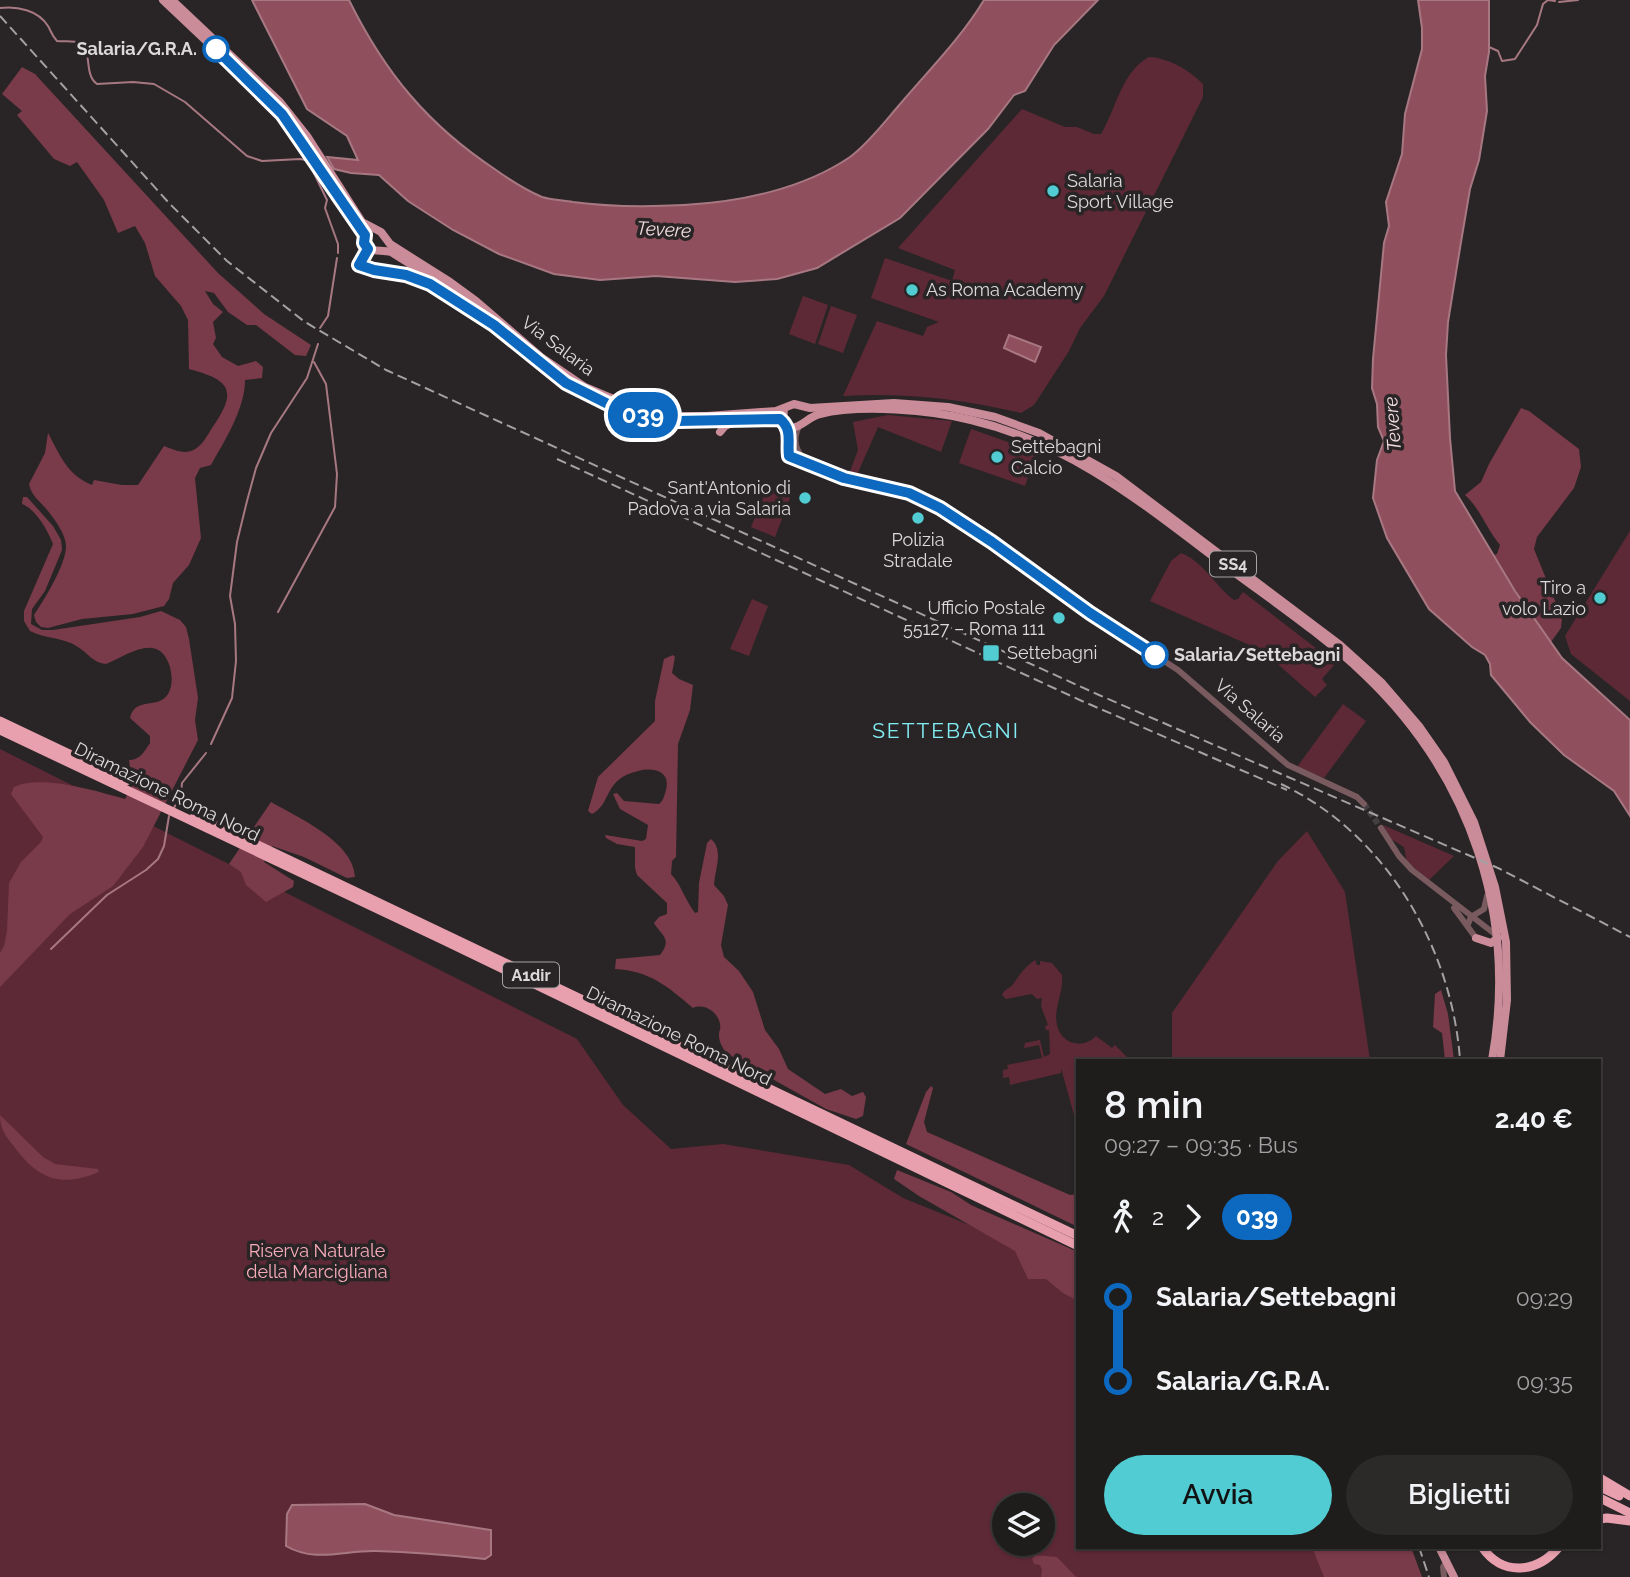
<!DOCTYPE html>
<html lang="it">
<head>
<meta charset="utf-8">
<style>
	body { margin:0; font-family:Raleway,sans-serif; background:#2c2929; color:#f1f3f6; height:100vh; display:flex; flex-direction:column; font-size:26px; white-space:nowrap }
	* { box-sizing:border-box; margin:0 }
	p { font-size:23px; color:#a1a1a3 }
	.icon { flex:none; width:38px; height:38px; fill:none; stroke:currentColor; stroke-width:2; stroke-linecap:round; stroke-linejoin:round }
	.map { position:relative; flex:1; overflow:hidden }
	.side { position:absolute; left:1076px; top:1059px; width:525px; height:490px; display:flex; flex-direction:column; background:#1f1c1c; border-radius:0px; box-shadow:0 2px 5px #0004,0 0 0 2px #3c3a3b }
	.side>* { flex:none }
	.badge { padding:0 14px; border-radius:23px; font-size:24px; line-height:46px }
	.buttons { position:absolute; left:992px; top:1493px; display:grid; gap:14px }
	.buttons a { display:grid; place-items:center; width:63px; height:63px; border-radius:50%; background:#1f1c1c; box-shadow:0 2px 5px #0004,0 0 0 2px #3c3a3b; font-size:35px }
	.map>.badge { position:absolute; translate:-50% -50%; box-shadow:0 0 0 4px #fff }
	.legs { display:flex; align-items:center; gap:10px; height:77px; padding:0 28px; font-size:23px }
	.legs p { margin-inline-start:auto }
	.summary { display:flex; align-items:center; justify-content:space-between; height:119px; padding:0 28px }
	h1 { font-size:38px; font-weight:600; line-height:52px }
	.cta { display:flex; gap:14px; margin-top:auto; padding:14px 28px }
	.cta a { flex:1; height:80px; border-radius:42px; background:#51ccd2; color:#111; font-size:28px; font-weight:600; line-height:80px; text-align:center }
	.cta a+a { background:#2c2929; color:#f1f3f6 }
	ul { padding:0 28px; list-style:none }
	li { display:flex; align-items:center; gap:24px; height:84px; font-size:26px }
	li i { display:grid; place-items:center; width:10px; height:100%; margin:0 9px; background:currentColor }
	li i::after { content:''; width:18px; height:18px; margin:-9px; border:5px solid; border-radius:50%; background:#1f1c1c }
	li p { margin-inline-start:auto }
	li:first-child i { background:linear-gradient(#0000 50%,currentColor 0) }
	li:last-child i { background:linear-gradient(currentColor 50%,#0000 0) }
	.map>svg:first-child { display:block }
	.green { fill:#5e2936; fill-rule:evenodd }
	.forest { fill:#793a49 }
	.water { fill:#904f5d; stroke:#a77882; stroke-width:2 }
	.lines { fill:none; stroke-linecap:round; stroke-linejoin:round }
	.stream { stroke:#a77882; stroke-width:2 }
	.minor-tunnel { stroke:#444041; stroke-width:6; stroke-dasharray:6 3; stroke-linecap:butt }
	.minor { stroke:#785a5f; stroke-width:6 }
	.major { stroke:#c98c98; stroke-width:8 }
	.highway { stroke:#e9a0ae; stroke-width:9 }
	.rail { stroke:#a4a1a2; stroke-width:2; stroke-dasharray:10 5; stroke-linecap:butt }
	.line-1-casing { stroke:#fff; stroke-width:16 }
	.line-1 { stroke:#0c69bf; stroke-width:10 }
	.stop-1-dot { fill:#fff; stroke:#0c69bf; stroke-width:3.5 }
	.poi-dot { fill:#51ccd2; stroke:#292526; stroke-width:2.5 }
	.labels { text-anchor:middle; stroke-width:7; stroke-linejoin:round; paint-order:stroke }
	.shield { fill:#292526; stroke:#a6a3a4; stroke-width:2 }
	.shield-label { font-size:16px; font-weight:bold; fill:#dcd9da }
	.stop-label { font-size:18px; font-weight:bold; fill:#dcd9da; stroke:#292526; text-anchor:end }
	.poi-label { font-size:18px; fill:#dcd9da; stroke:#292526; text-anchor:start }
	.street-label { font-size:18px; fill:#dcd9da; stroke:#292526 }
	.park-label { font-size:18px; fill:#faabba; stroke:#292526 }
	.water-label { font-size:19px; font-style:italic; fill:#f2dde0; stroke:#292526 }
	.quarter-label { font-size:21px; letter-spacing:2px; fill:#81edf2; stroke:#292526 }
</style>
</head>
<body>
<div class="map">
<svg width="1630" height="1577" viewBox="0 0 1630 1577">
	<rect width="100%" height="100%" fill="#292526"/>
	<g class="green">
		<path d="M1149 57C1169 58 1189 70 1203 84V97L1104 296 1080 328 1069 351 1034 405 1021 413C962 399 904 392 843 396L877 321 923 336 927 327 939 322 871 298 885 258 952 281 955 270 898 248 1022 109 1065 127H1077L1094 134H1101C1116 109 1122 71 1149 57Z"/>
		<path d="M803 296 828 305 815 344 789 334Z"/>
		<path d="M831 306 857 315 843 353 818 344Z"/>
		<path d="M888 415 952 421 941 452 878 427 856 477 849 474 858 450 853 422Z"/>
		<path d="M971 429 1037 452 1025 486 959 463Z"/>
		<path d="M769 484 792 493 775 537 751 527Z"/>
		<path d="M1630 531V701L1571 654 1565 636Z"/>
		<path d="M1181 553C1204 562 1215 586 1234 600L1238 599 1243 592 1326 656 1334 665 1322 679 1327 685 1315 697 1263 651 1150 601 1171 561Z"/>
		<path d="M752 599 768 606 749 656 730 649Z"/>
		<path d="M1343 704 1366 721 1324 778 1297 767Z"/>
		<path d="M0 749 577 1039 623 1105 671 1149 723 1144 849 1165 903 1198 1078 1269V1547H1404L1417 1577H0ZM1004 1505H1043V1544H1004Z"/>
		<path d="M1383 825 1454 856 1429 880 1407 862 1404 847 1391 839Z"/>
		<path d="M1307 831 1345 892 1370 1060H1172V1013L1278 861Z"/>
		<path d="M1035 960 1037 965H1040V961L1052 963 1062 975C1064 992 1053 1009 1057 1025 1061 1044 1083 1050 1096 1036L1112 1048 1115 1045 1130 1060H1078V1114L1074 1115 1061 1068V1073L1010 1085 1009 1077 1003 1078V1070L1008 1069 1007 1065 1042 1058 1039 1045 1024 1048 1025 1043 1040 1040 1044 1057 1050 1054 1049 1030H1046L1045 1026 1048 1025 1041 1006 1042 998 1037 999 1032 994 1006 999 1002 995C1005 988 1010 989 1014 983 1020 974 1025 967 1035 960Z"/>
	</g>
	<g class="forest">
		<path d="M22 67 35 74 218 273 264 314 311 345 306 356 295 355 256 325H247L228 312 214 293 205 291 213 304 223 312 213 322 216 338 213 344 222 357 238 366 256 361 263 367 262 378 245 380C245 409 225 440 211 465L200 468 195 478 201 538 189 565 173 583 169 599 164 606 133 614 82 619 48 628 41 627 36 622 34 615C44 600 67 563 66 545 65 533 55 520 48 511 41 502 31 496 29 484L45 453 48 433C60 455 67 475 92 485L94 480 122 485H138L164 446C173 449 181 454 191 451 201 448 207 436 212 428 238 391 231 380 189 369L188 320 181 306 155 276 145 243 135 226 118 233 104 200 77 162 70 166 54 159 17 115 22 111 2 94Z"/>
		<path d="M1521 408 1529 411 1579 449 1581 467 1574 488 1537 537 1534 549 1562 618 1561 628 1551 642 1492 556 1497 554 1500 545C1486 528 1481 510 1465 495L1481 482 1489 464Z"/>
		<path d="M23 497H27L53 526 61 540 62 550 45 591 32 609 31 624 42 630H53L140 617 161 611 180 620 186 627 189 639 198 698 195 720 198 740 143 847 113 886 70 914 0 987V953L4 946 7 931 9 883 21 862 41 842 43 837 11 794 14 787C42 774 96 791 125 799L138 776 130 768 129 760C140 760 144 752 150 743V736L130 718C135 696 158 710 168 694 173 686 172 676 170 667 159 631 128 655 106 664 93 663 88 653 78 647 64 637 45 639 30 631L24 621V611L53 544C48 531 36 509 22 504Z"/>
		<path d="M673 655 675 657 672 673 679 679 693 685 690 710 678 744 676 857 672 861 671 874C682 886 685 900 695 913L698 912 699 883 707 843 711 839C724 850 715 869 714 885L724 896 728 905 721 945 724 957 739 971 753 992 765 1030 779 1049 788 1069 825 1094 841 1089 852 1096 863 1092 866 1097 863 1116 856 1119 826 1109 726 1053C723 1048 719 1042 719 1036 719 1029 721 1031 720 1024 718 1012 704 1003 693 1008 667 986 650 971 615 969L616 959 660 955C673 939 661 935 654 923L659 917 667 914V903L637 875 635 868V847L617 844 606 838 605 835 642 841 646 839 648 825 620 809 613 794 617 793 624 801 659 804C664 800 664 796 666 790 671 771 653 767 638 771 603 779 612 804 592 814L588 811 598 777 655 721V701L664 659Z"/>
		<path d="M271 802C297 817 354 842 355 877L347 878 304 857 272 846 264 862 294 881 293 887 266 902 246 885 241 872 229 864Z"/>
		<path d="M1441 990 1448 1014 1454 1060H1445L1442 1033 1433 1027 1435 994Z"/>
		<path d="M931 1086 933 1088 924 1122 927 1132 1070 1195 1078 1194V1227L906 1144 926 1092Z"/>
		<path d="M0 1115 43 1157 55 1164 98 1169 99 1172C63 1187 40 1181 16 1149 7 1137 0 1131 0 1115Z"/>
		<path d="M897 1170 951 1192 971 1205 1078 1252V1301L1063 1293 1046 1279H1028L1015 1251 919 1196 894 1179Z"/>
		<path d="M1312 1547H1411L1422 1577H1324Z"/>
		<path d="M1035 1555 1057 1557 1076 1577H1041L1042 1570 1040 1565 1034 1564 1032 1559Z"/>
	</g>
	<g class="water">
		<path d="M252 0H349C385 73 428 125 496 170 510 180 526 190 542 197 551 200 563 200 573 202 610 207 646 207 684 205 740 202 803 189 850 157 869 143 886 120 901 103 930 69 961 38 984 0H1098L1054 45 1025 91 1014 95 988 129 900 218 817 268 777 279 735 282 656 276 600 280 554 274 499 254 453 230 408 201 379 175 351 173 334 169 327 157 358 160 347 136 307 109Z"/>
		<path d="M1418 0H1489V52L1485 76 1487 111 1479 160 1470 189 1461 242 1448 322 1446 355 1450 438 1455 491 1515 591 1562 658 1630 720V816L1614 791 1564 755 1530 722 1491 675 1490 664 1485 655 1472 647 1429 609 1387 538 1373 498 1377 460 1384 441 1378 427 1377 404 1372 388 1373 359 1384 243 1389 226 1386 202 1402 154 1405 114 1422 49V28Z"/>
		<path d="M1009 335 1041 347 1035 362 1004 348Z"/>
		<path d="M365 1504 394 1515 491 1530V1555L485 1559C449 1555 413 1552 376 1551 345 1550 315 1563 286 1546L287 1514 292 1505Z"/>
	</g>
	<g class="lines">
		<g class="stream">
			<path d="M1559 2 1578 0"/>
			<path d="M0 8C17 6 38 10 48 26 51 31 52 36 57 41 64 42 73 40 80 43 93 49 83 74 97 84L133 82 154 84 185 102 247 156 262 161 300 159 311 161"/>
			<path d="M1489 47 1498 51 1502 61 1515 59 1537 25 1543 4 1548 0 1555 1"/>
			<path d="M308 161 327 200 325 208 338 244V253"/>
			<path d="M320 328 328 316 337 258"/>
			<path d="M278 612 335 507 337 474 326 384 314 362"/>
			<path d="M211 744 232 698 236 661 235 624 230 596 237 542 247 501 256 468 271 433 307 378 318 344"/>
			<path d="M174 808 181 793 182 783 206 753"/>
			<path d="M51 949 107 895 146 870 158 859 164 846 169 816"/>
		</g>
		<path class="minor-tunnel" d="M1364 804 1381 828"/>
		<g class="minor">
			<path d="M786 425 790 434 789 456 844 478 909 493 960 519 1090 613 1178 670 1288 765 1357 797 1364 804"/>
			<path d="M799 426C792 441 796 451 806 462"/>
			<path d="M1381 828 1399 856 1412 870 1496 935"/>
			<path d="M1454 908 1476 938"/>
			<path d="M1468 924 1471 917 1484 909 1487 896"/>
			<path d="M1444 1577 1443 1567 1446 1562"/>
		</g>
		<g class="major">
			<path d="M163 0 277 108 308 149 365 236"/>
			<path d="M172 0 280 102 307 136 362 222 381 232 390 244 450 282 476 301 541 357 585 387 630 406 682 416H707L776 411 794 404 810 408 894 403 948 407 995 417 1039 433 1116 476 1340 645 1382 683 1419 726 1444 762 1474 822 1495 887 1506 942 1507 1000 1500 1060"/>
			<path d="M365 236 364 243C369 254 380 249 391 252 417 269 447 285 471 305 521 344 561 391 624 410 651 419 680 423 708 422 729 421 764 413 783 421"/>
			<path d="M456 302 478 315"/>
			<path d="M784 409 783 421 791 428C803 427 809 416 820 414 860 404 931 410 971 420 1068 443 1137 499 1215 558 1265 596 1319 631 1365 675 1471 776 1518 916 1492 1060"/>
			<path d="M720 432 725 426 734 422"/>
			<path d="M1476 938 1491 943 1498 938"/>
			<path d="M1439 1547 1454 1577"/>
		</g>
		<g class="highway">
			<path d="M0 721 126 781"/>
			<path d="M0 730 443 940 1078 1246"/>
			<path d="M195 815 1078 1236"/>
			<path d="M1600 1478 1630 1496"/>
			<path d="M1600 1487 1619 1496"/>
			<path d="M1600 1498 1630 1513"/>
			<path d="M1600 1519 1607 1518 1630 1521"/>
			<path d="M1482 1547C1503 1577 1537 1573 1559 1547"/>
		</g>
		<g class="rail">
			<path d="M0 16 169 203 227 261 305 322 386 370 1099 695 1498 868 1630 937"/>
			<path d="M557 459 1082 701 1287 790"/>
			<path d="M1281 784C1385 833 1452 947 1460 1060"/>
			<path d="M1419 1547 1429 1577"/>
		</g>
	</g>
	<g class="lines">
		<defs>
			<path id="line-1" d="M216 49 282 114 365 235 364 243 368 249 359 265 374 270 406 275 430 284 494 325 566 383 614 407 648 417 678 421 780 419C793 430 787 442 789 456L844 478 909 493 940 508 992 542 1090 613 1155 655"/>
		</defs>
		<use href="#line-1" class="line-1-casing"/>
		<use href="#line-1" class="line-1"/>
	</g>
	<g class="stop-1-dot">
		<circle cx="216" cy="49" r="12"/>
		<circle cx="1155" cy="655" r="12"/>
	</g>
	<g class="poi-dot">
		<circle cx="1053" cy="191" r="7"/>
		<circle cx="912" cy="290" r="7"/>
		<circle cx="997" cy="457" r="7"/>
		<circle cx="805" cy="498" r="7"/>
		<circle cx="918" cy="518" r="7"/>
		<circle cx="1600" cy="598" r="7"/>
		<circle cx="1059" cy="618" r="7"/>
		<rect x="982" y="644" width="18" height="18" rx="3.5"/>
	</g>
	<g class="labels">
		<g class="shield">
			<rect x="1210" y="551.5" width="46" height="25" rx="5"/>
			<rect x="503" y="962.5" width="56" height="25" rx="5"/>
		</g>
		<g class="shield-label">
			<text x="1233" y="570">SS4</text>
			<text x="531" y="981">A1dir</text>
		</g>
		<g class="stop-label">
			<text x="197" y="55">Salaria/G.R.A.</text>
			<text x="1174" y="661" text-anchor="start">Salaria/Settebagni</text>
		</g>
		<g class="poi-label">
			<text x="1067" y="187">Salaria<tspan x="1067" dy="21">Sport Village</tspan></text>
			<text x="926" y="296">As Roma Academy</text>
			<text x="1011" y="453">Settebagni<tspan x="1011" dy="21">Calcio</tspan></text>
			<text x="791" y="494" text-anchor="end">Sant'Antonio di<tspan x="791" dy="21">Padova a via Salaria</tspan></text>
			<text x="918" y="546" text-anchor="middle">Polizia<tspan x="918" dy="21">Stradale</tspan></text>
			<text x="1586" y="594" text-anchor="end">Tiro a<tspan x="1586" dy="21">volo Lazio</tspan></text>
			<text x="1045" y="614" text-anchor="end">Ufficio Postale<tspan x="1045" dy="21">55127 – Roma 111</tspan></text>
			<text x="1007" y="659">Settebagni</text>
		</g>
		<g class="street-label">
			<text transform="translate(558 346) rotate(37)" y="6">Via Salaria</text>
			<text transform="translate(1250 711) rotate(41)" y="6">Via Salaria</text>
			<text transform="translate(167 792) rotate(26)" y="6">Diramazione Roma Nord</text>
			<text transform="translate(679 1036) rotate(26)" y="6">Diramazione Roma Nord</text>
		</g>
		<g class="park-label">
			<text x="317" y="1257">Riserva Naturale<tspan x="317" dy="21">della Marcigliana</tspan></text>
		</g>
		<g class="water-label">
			<text transform="translate(664 229) rotate(3)" y="7">Tevere</text>
			<text transform="translate(1392 424) rotate(-94)" y="7">Tevere</text>
		</g>
		<g class="quarter-label">
			<text x="946" y="738">SETTEBAGNI</text>
		</g>
	</g>
</svg>
<div class="buttons">
<a><svg class="icon" aria-label="layers" viewBox="0 0 24 24"><path d="M12 4l9 5-9 5-9-5zM3 14l9 5 9-5"/></svg></a>
</div>
<b class="badge" style="left:643px;top:415px;background:#0c69bf;color:#fff">039</b>
<section class="side">
<div class="summary"><div><h1>8 min</h1><p>09:27 – 09:35 · Bus</p></div><b>2.40 €</b></div>
<div class="legs"><svg class="icon" aria-label="walk" viewBox="0 0 24 24"><circle cx="13" cy="4" r="2"/><path d="M13 8l-2 6 4 7M11 14l-3 7M7 12l3-4h3l4 4"/></svg>2<svg class="icon" aria-label="forward" viewBox="0 0 24 24"><path d="M9 5l7 7-7 7"/></svg><b class="badge" style="background:#0c69bf;color:#fff">039</b></div>
<ul>
<li><i style="color:#0c69bf"></i><b>Salaria/Settebagni</b><p>09:29</p></li>
<li><i style="color:#0c69bf"></i><b>Salaria/G.R.A.</b><p>09:35</p></li>
</ul>
<div class="cta"><a>Avvia</a><a>Biglietti</a></div>
</section>
</div>
</body>
</html>
